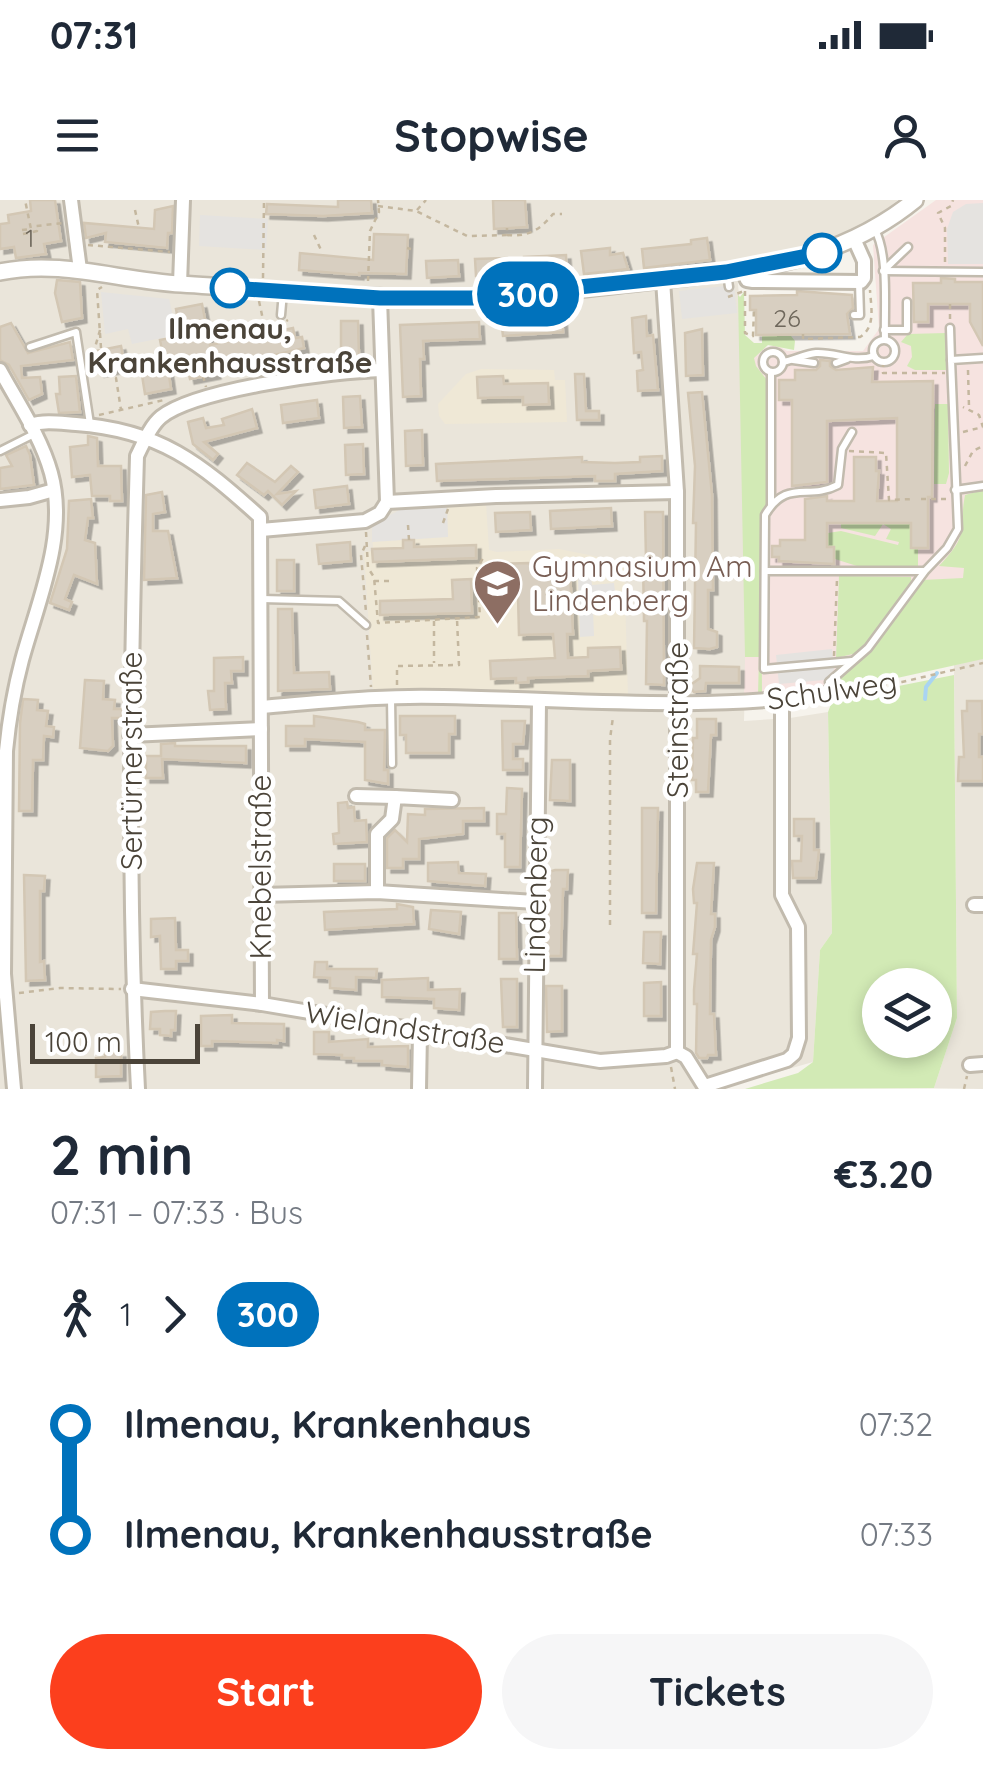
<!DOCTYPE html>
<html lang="en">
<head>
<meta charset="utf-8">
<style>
	body { margin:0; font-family:Quicksand,sans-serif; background:#f6f6f7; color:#1f2937; height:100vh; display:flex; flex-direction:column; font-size:38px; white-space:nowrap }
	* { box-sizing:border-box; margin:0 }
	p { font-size:32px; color:#747a83 }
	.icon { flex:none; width:55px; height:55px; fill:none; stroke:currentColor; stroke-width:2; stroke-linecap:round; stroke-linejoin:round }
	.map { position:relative; height:889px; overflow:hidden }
	.details { display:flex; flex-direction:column; background:#fff; flex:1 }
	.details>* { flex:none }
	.badge { padding:0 20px; border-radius:32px; font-size:35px; line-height:65px }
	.buttons { position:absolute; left:862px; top:768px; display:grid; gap:20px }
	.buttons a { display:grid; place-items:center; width:90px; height:90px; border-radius:50%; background:#fff; box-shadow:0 5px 15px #0003; font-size:50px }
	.scale { position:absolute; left:30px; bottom:25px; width:170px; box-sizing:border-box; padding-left:10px; border:5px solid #4b4439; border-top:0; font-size:28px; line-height:35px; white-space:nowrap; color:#4b4439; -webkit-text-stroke:8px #fff; paint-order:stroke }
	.map>.badge { position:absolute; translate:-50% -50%; box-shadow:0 0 0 5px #fff }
	.legs { display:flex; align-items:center; gap:15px; height:110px; padding:0 50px; font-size:32px }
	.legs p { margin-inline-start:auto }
	.head { display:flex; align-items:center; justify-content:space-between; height:170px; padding:0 50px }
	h1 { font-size:55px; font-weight:700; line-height:75px }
	.primary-button { display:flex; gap:20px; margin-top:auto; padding:20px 50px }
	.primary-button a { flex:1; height:115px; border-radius:60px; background:#fc3f1d; color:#fff; font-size:40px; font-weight:700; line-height:115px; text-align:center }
	.primary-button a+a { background:#f6f6f7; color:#1f2937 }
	ul { padding:0 50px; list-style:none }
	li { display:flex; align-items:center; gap:35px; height:110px; font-size:38px }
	li i { display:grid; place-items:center; width:15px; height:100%; margin:0 12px; background:currentColor }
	li i::after { content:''; width:25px; height:25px; margin:-12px; border:8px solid; border-radius:50%; background:#fff }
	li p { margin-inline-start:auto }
	li:first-child i { background:linear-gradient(#0000 50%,currentColor 0) }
	li:last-child i { background:linear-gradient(currentColor 50%,#0000 0) }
	.status { display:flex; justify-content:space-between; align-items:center; height:70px; padding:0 50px; background:#fff; direction:ltr }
	.status svg { height:28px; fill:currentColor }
	header { display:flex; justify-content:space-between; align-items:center; height:130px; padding:0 50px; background:#fff; font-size:45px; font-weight:700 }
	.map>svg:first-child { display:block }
	.residential { fill:#eae5da }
	.education { fill:#efe8d6 }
	.medical { fill:#f6e3e0 }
	.green { fill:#d2eab5; fill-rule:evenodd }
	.parking { fill:#e5e3e0 }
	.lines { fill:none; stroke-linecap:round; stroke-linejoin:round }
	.stream { stroke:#a9d4f2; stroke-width:4 }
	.building { fill:#d8cfc1; stroke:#d3c7b4; stroke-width:2.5; filter:url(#shadow) }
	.service-casing { stroke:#c2bbae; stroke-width:11 }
	.minor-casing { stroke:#c2bbae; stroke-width:18 }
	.tertiary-casing { stroke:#c2bbae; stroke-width:20 }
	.path { stroke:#c4b79f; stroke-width:2.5; stroke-dasharray:5 5; stroke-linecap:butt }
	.service { stroke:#fff; stroke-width:6 }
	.minor { stroke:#fff; stroke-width:12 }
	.tertiary { stroke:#fff; stroke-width:15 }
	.line-1-casing { stroke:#fff; stroke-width:22 }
	.line-1 { stroke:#0072bc; stroke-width:15 }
	.stop-1-dot { fill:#fff; stroke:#0072bc; stroke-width:5 }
	.labels { text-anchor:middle; stroke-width:9; stroke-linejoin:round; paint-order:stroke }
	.number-label { font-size:25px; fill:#6e675b }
	.stop-label { font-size:30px; font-weight:bold; fill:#4b4439; stroke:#fff }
	.education-label { font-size:30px; fill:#785e54; stroke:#fff; text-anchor:start }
	.street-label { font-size:30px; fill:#4b4439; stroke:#fff }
</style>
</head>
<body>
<div class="status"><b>07:31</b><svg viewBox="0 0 49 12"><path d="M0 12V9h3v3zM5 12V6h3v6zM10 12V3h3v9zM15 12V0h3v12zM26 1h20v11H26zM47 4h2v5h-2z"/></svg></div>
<header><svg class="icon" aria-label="menu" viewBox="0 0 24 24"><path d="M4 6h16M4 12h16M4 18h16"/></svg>Stopwise<svg class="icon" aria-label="person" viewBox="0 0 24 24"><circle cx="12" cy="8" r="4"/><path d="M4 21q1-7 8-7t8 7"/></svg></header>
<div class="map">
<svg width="983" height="889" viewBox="0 0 983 889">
	<defs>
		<filter id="shadow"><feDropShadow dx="4.5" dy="4.5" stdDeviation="0" flood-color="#0004"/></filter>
	</defs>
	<rect width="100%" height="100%" fill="#f6f3ec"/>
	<g class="residential">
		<path d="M0 0H898L869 23 799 49 736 62 744 152 749 317 744 521 790 518 828 512 832 733 820 750 813 862 718 889H0Z"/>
		<path d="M983 458V889L934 888 957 818 954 465Z"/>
	</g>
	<g class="education">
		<path d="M481 169 554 170 555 180H565L567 222 445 224 439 216 438 204 466 174Z"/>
		<path d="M486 303 489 350 497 352 559 349 624 362 628 497 441 489 373 491 364 352 373 351 372 325 401 309Z"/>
	</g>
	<path class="medical" d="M936 0H983V458L837 486 744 497 749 317 744 152 777 145 787 151H863L879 129 873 45Z"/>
	<g class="green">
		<path d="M744 92 745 135 754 143H762V136H791L795 141 794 150 768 145 754 158 756 166 767 180 770 298 761 322 762 494H758L759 457H745L738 95 740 97Z"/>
		<path d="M946 133 947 170H915L907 166 912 157 911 146 901 142 908 134Z"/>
		<path d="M935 204H948L949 273 946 284H934Z"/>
		<path d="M983 290V459L870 484 826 489 868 453 922 380 963 378 964 368 939 366C970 333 958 334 965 295Z"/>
		<path d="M841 323 911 324 910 347 918 348V366L860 367 835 359 834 347H828V333L841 331 898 345 899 342 886 339 891 329 883 324 875 336 841 328Z"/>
		<path d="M839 376 911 377V382L866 446 857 453 836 458Z"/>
		<path d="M954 475 957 818 934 888 745 889 798 873 813 862 820 750 832 733 828 512 833 499ZM935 785V840H880V785Z"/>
	</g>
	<g class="parking">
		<path d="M983 3V64H948L947 29 953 12 966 4Z"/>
		<path d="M200 15 268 19 266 50 199 46Z"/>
		<path d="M734 85 737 113 682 119 679 91Z"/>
		<path d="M101 92 169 99 177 135 132 144 128 129 105 134Z"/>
		<path d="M447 305 448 337 372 342V325L401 309Z"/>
		<path d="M591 375 592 385 614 383 617 408 593 411 594 436 580 437 578 376Z"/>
		<path d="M832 449 834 470 824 480 779 484 776 455Z"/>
	</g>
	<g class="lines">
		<path class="stream" d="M925 499 926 487 937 473"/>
	</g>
	<g class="building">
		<path d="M30 0H55L61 41 44 44 46 54 16 58 14 47 0 49V24L9 23 8 15 31 11Z"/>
		<path d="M338 0H371L372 13 323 16 266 14 267 4 338 7Z"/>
		<path d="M493 0H525L527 27 494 29Z"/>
		<path d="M173 6 172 33H168L167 48 105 42 106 33 86 38 84 23 154 29 155 10Z"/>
		<path d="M374 34 408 35 406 74 359 73V75L299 70 300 53 373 60Z"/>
		<path d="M707 38 710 60 644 68 642 49 691 44V40Z"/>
		<path d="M610 48V55L623 53 628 69 584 74 581 51Z"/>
		<path d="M566 55 567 72 525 74 524 57Z"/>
		<path d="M507 58 508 74 476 76 475 59Z"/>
		<path d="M458 60 459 76 427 78 426 61Z"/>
		<path d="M941 78 955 79V82H983V146L970 122V104H928V122H914L913 83H941Z"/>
		<path d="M57 80 80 82 82 118 62 122 55 93Z"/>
		<path d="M797 91 852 95 853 108 847 114 850 134 756 135V110H750V96L797 95Z"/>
		<path d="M202 104 210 145 293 128 295 138 302 137 304 148 215 169 216 174 190 179 187 164 168 168 171 189 145 194 141 169 165 165 160 140 181 136 176 109Z"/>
		<path d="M562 115 563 132 503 136 501 119Z"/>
		<path d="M646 116 647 136 653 135 658 190 638 191 637 171 643 170 641 152 634 153 632 118Z"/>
		<path d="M341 121H358L359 158H341Z"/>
		<path d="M479 122 480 139 423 141 424 159H420L421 196 403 197 400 125Z"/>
		<path d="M11 123 28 153 70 142 73 160 21 166 22 178 40 177 42 194 29 200 9 165 0 160V127Z"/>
		<path d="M702 129 703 175 686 176 685 133Z"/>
		<path d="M121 146 125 167 100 172 96 151Z"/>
		<path d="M820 160 830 161V166L836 170 873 167 872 182 933 181 932 297H928V348H911V323H827V347H834V364L779 361V357H772V346H780V340H805V299L827 296V301H854V257H876V271H879L877 301H897V218L827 221V282L792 286V200H779V180H795V170H816L820 166Z"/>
		<path d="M575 174H584L586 211H599V220H577Z"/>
		<path d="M76 176 80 212 59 213 56 194H60L59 177Z"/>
		<path d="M503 176 504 184 548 183 549 204 523 205V197L478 198 477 177Z"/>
		<path d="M702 192 712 295 713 390H708V429L717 432V447L710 449 694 448 696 323H693L695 266 688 193Z"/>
		<path d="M360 196 362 227 344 228 343 197Z"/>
		<path d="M317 200 319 218 283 223 281 205Z"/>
		<path d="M252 209 257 228 204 242 218 254 213 260 193 244 188 222 203 218 206 228 224 225 222 219Z"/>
		<path d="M422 230 423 265 406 266 405 231Z"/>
		<path d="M88 236 97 238 98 266H121L122 301H110V296H92L90 275 72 277 70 247 88 245Z"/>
		<path d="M363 244 364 274 346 275 345 245Z"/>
		<path d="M26 246 30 255 34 285 0 289V268L12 266 6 255Z"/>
		<path d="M662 256V271L615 274V281H595V276L437 281 436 264 582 257V262L615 263 640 262V257Z"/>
		<path d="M247 263 275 282 291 266 298 272 277 294 296 291 282 305 268 291 264 295 237 275Z"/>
		<path d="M347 286 349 304 316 308 314 290Z"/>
		<path d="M162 292 165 312 153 314V331H168L177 378 144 380 146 295Z"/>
		<path d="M91 299 93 318H88L85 340 95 343 97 384 74 375 65 399 72 402 69 410 50 403 67 349 69 301Z"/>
		<path d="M611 308 612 326 551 329 550 311Z"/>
		<path d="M530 312 531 330 496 332 495 313Z"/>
		<path d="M645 312H663L664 485 646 484 647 421H644L643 359H646Z"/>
		<path d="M403 340H414V347L476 345V358L373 362 372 349 403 348Z"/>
		<path d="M350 342 351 361 319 364 317 345Z"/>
		<rect x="277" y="360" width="17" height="31"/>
		<path d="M529 363 540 372 570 371 573 434H567L568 458 588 457V448L620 447 621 469 588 471V476L528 478V482L516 483V478L491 479 490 461 555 458 553 434 519 435 518 394 508 384 487 385V364Z"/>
		<path d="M471 379 472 413 380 415V401L453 399 452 380Z"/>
		<path d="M278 409H292L294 473 329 472 330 489 278 491Z"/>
		<path d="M243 457V471H231L232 483H225L226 509 210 510 208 491H214V458Z"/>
		<path d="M700 466 739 467V483H706L705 491 694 492 689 486 700 478Z"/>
		<path d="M85 480 104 481 103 499 115 500 114 509H122V518H112L113 546 108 551 80 548Z"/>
		<path d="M23 499 38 500 37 510 48 511 46 526 54 527 53 537 44 536 43 560H33L32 611H19L20 523Z"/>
		<path d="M967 501H982L983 534H979V557H983V581H958L959 557H964L962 511H967Z"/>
		<path d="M314 516 358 522 365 524V530H385L384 570H388V584L365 580V542L305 539V546H286V526H314Z"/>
		<path d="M400 516H455V534H449V553H406V535H400Z"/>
		<path d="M697 519H716V535H711L708 592H696V580H692L693 538H697Z"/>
		<path d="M502 521H525L523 544H513V559H523V570H503Z"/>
		<path d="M175 543V546H246V563L162 559 163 578H146V556H161V544Z"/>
		<path d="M552 560H570V601L550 600Z"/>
		<path d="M507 588 522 589 520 667H505V634H497V614H506Z"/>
		<path d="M347 602 348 608 354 607 355 621 366 620 367 642 334 644 333 634 339 633 338 603Z"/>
		<path d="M484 608V621H463V634L419 639V659H403V668H387V638L395 630 407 642 408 614 425 615V609Z"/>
		<path d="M642 608H658L656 713H642Z"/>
		<path d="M794 619H814V650H819L816 678H793L792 661H801L802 636H794Z"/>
		<path d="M458 662 459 673 486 674 485 686 428 681V663Z"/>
		<path d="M697 663H714L711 714H715V727L711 740 710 814H714L716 855H708L707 858H699L696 853 697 804H694V790L697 754H693L697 703H694L693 689Z"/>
		<rect x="334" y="664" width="31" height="17"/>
		<path d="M555 670H568L567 689H563L561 756H546L549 672Z"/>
		<path d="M24 675 45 676 44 691H40V762L44 761 45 780 26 781Z"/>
		<path d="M397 704 413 707 414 724 325 730 324 712 397 709Z"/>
		<path d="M431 710 461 712 459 734 429 729Z"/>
		<path d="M499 713H516L517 759H499Z"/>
		<path d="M175 718 176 750H188V761H176V769H161L160 736 151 737V719Z"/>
		<path d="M644 732H661L660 764 643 763Z"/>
		<path d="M315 762H327V769H377L376 778 356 777V790L330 788V778L314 777Z"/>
		<path d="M428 778V790L460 789 459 810 434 808V799L382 797V780Z"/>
		<path d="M501 779H517V827H503Z"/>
		<path d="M661 782V816H644V783Z"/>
		<path d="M546 786H562V831L547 832Z"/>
		<path d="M165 811H176L175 830H171V836L160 835V829H150L151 812Z"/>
		<path d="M232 815V823L284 824V841L277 840V843L212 841V846H201V816Z"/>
		<path d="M314 832H329V842L368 839V847L408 846V867L382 865V861H354V858H342V855L314 854Z"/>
		<path d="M105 853H121V876L96 877V858L105 857Z"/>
	</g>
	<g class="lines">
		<defs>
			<g id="service">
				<path d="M875 30C889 55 884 110 885 139"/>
				<path d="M884 70 908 47"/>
				<path d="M883 71 983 72"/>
				<path d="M727 73 729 87"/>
				<path d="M281 115 283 92"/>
				<path d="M854 115H860L859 83"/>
				<path d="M950 128 951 160"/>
				<path d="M884 130H907V102"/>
				<circle cx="884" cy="151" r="11"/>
				<path d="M30 147 76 132 90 224"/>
				<circle cx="773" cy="162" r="10"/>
				<path d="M793 160 814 163"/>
				<path d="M783 162C794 160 805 154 816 153 837 152 852 163 874 156"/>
				<path d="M836 163 847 159"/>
				<path d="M852 232 842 249 838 285C808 301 787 278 765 315L764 469 852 461"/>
				<path d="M0 251 34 234"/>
				<path d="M955 290 983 286"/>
				<path d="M771 304V172"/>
				<path d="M765 371H924"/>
				<path d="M262 399 339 401 366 425"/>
				<path d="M829 482 868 448 925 371 947 348 958 329 951 160 983 158"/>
				<path d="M391 498 392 564"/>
			</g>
			<g id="minor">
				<path d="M71 0 80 70"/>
				<path d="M742 69 747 80 753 81 861 82 864 78V61L855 41"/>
				<path d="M663 80 677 292V852L686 857 706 889"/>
				<path d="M180 84 183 0"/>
				<path d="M380 98 387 302"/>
				<path d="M0 170C18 203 41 237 51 273 68 335 38 401 22 460 14 490 9 520 6 551L4 774 14 889"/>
				<path d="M30 225C45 220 61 223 76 224 160 230 200 263 260 317L262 804"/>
				<path d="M0 300 29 297 54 290"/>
				<path d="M261 330 365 321 380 313 387 302 496 296 677 292"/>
				<path d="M261 507C322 502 382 495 443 497 575 499 700 512 832 493"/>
				<path d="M130 535 261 529"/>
				<path d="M356 596 395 597"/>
				<path d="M377 692V634L392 619 395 597 452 600"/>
				<path d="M261 695 377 692 535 702"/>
				<path d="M974 705H983"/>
				<path d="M132 789 262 804 600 861 666 856 677 852"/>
				<path d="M970 865 983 864"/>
				<path d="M705 886 787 860 794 854 799 838 798 727 782 695V500"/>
				<path d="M138 889C127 678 131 467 137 256 143 244 150 226 161 217 196 189 335 171 381 170"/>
				<path d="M419 889 420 833"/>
				<path d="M535 889 539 502"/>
			</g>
			<path id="tertiary" d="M0 72C61 59 120 81 181 84 277 90 373 100 469 98 527 97 586 88 643 82 743 71 834 66 915 0"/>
		</defs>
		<use href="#service" class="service-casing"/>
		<use href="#minor" class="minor-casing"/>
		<use href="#tertiary" class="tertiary-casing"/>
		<g class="path">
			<path d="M378 6 416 11 467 36 507 35V28"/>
			<path d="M135 10 139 28"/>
			<path d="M417 10 426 0"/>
			<path d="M22 30 31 29 25 0"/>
			<path d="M23 34 37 31 36 26 63 23"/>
			<path d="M314 35 321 50"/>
			<path d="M507 35C528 37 540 30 553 14H562"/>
			<path d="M88 45 170 52"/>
			<path d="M407 48 411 49"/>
			<path d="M945 62V28L938 13 951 6 953 0"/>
			<path d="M263 78 264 0"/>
			<path d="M368 81 370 31 379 12 378 0"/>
			<path d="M745 91V133L753 136 754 110"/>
			<path d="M728 97 744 91"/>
			<path d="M259 101 265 129"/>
			<path d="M950 104V121"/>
			<path d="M100 130 94 151 98 170 116 178 121 210"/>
			<path d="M269 131 288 120"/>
			<path d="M803 134V139L860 137C876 127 871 107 870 90"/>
			<path d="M101 148 97 90 102 87"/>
			<path d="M265 159 267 172"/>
			<path d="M883 162V173H945"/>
			<path d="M968 170 969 207"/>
			<path d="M203 176 206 187"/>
			<path d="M99 215 164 200"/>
			<path d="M963 232 983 227 979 215 963 207"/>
			<path d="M849 251 886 253 889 300 913 299"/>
			<path d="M965 266 973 251 983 246"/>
			<path d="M921 299H950"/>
			<path d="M443 323 448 309"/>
			<path d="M408 325 409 340"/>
			<path d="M366 332 368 368 374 377 378 423 480 417 477 368 485 355"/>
			<path d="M365 346 361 355 366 412"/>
			<path d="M374 381H391"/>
			<path d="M434 421V463"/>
			<path d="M367 435 371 487"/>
			<path d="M834 456 837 379"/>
			<path d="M397 485V466L459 465 457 419"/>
			<path d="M842 491 902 482 983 463"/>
			<path d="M610 725V539L613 517"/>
			<path d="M19 793 60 788 121 789"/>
			<path d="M671 867 675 889"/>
			<path d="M964 889 967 876"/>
		</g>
		<use href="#service" class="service"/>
		<use href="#minor" class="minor"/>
		<use href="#tertiary" class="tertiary"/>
	</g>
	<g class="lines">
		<defs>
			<path id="line-1" d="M230 88 380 98H472L726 72 822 53"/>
		</defs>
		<use href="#line-1" class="line-1-casing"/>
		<use href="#line-1" class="line-1"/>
	</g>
	<defs>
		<symbol id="school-pin" viewBox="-11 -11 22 30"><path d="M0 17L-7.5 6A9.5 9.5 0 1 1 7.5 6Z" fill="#8d6e63" stroke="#fff"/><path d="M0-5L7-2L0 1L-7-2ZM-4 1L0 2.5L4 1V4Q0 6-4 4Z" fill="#fff"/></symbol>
	</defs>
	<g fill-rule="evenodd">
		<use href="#school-pin" x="470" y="356" width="55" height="75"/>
	</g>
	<g class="stop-1-dot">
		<circle cx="822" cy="53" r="18"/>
		<circle cx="230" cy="88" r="18"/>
	</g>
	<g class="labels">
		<g class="number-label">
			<text x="30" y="47">1</text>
			<text x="787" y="127">26</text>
		</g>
		<g class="stop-label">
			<text x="230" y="139">Ilmenau,<tspan x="230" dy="34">Krankenhausstraße</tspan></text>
		</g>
		<g class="education-label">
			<text x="532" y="377">Gymnasium Am<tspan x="532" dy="34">Lindenberg</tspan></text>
		</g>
		<g class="street-label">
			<text transform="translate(832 491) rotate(-8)" y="10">Schulweg</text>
			<text transform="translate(678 520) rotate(-90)" y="10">Steinstraße</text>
			<text transform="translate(132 561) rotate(-90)" y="10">Sertürnerstraße</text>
			<text transform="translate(261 667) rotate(-90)" y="10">Knebelstraße</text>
			<text transform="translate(536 695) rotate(-89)" y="10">Lindenberg</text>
			<text transform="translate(405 828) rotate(9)" y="10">Wielandstraße</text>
		</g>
	</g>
</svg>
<div class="buttons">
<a><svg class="icon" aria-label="layers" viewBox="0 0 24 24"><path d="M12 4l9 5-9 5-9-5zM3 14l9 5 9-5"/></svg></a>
</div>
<div class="scale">100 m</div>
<b class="badge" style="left:528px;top:94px;background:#0072bc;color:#fff">300</b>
</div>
<section class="details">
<div class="head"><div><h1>2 min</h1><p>07:31 – 07:33 · Bus</p></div><b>€3.20</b></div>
<div class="legs"><svg class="icon" aria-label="walk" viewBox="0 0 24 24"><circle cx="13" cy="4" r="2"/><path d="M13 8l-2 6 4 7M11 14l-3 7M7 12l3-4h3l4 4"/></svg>1<svg class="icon" aria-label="forward" viewBox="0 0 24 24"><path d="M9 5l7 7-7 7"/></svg><b class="badge" style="background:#0072bc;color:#fff">300</b></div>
<ul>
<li><i style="color:#0072bc"></i><b>Ilmenau, Krankenhaus</b><p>07:32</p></li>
<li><i style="color:#0072bc"></i><b>Ilmenau, Krankenhausstraße</b><p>07:33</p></li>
</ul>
<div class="primary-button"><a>Start</a><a>Tickets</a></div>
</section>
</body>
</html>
